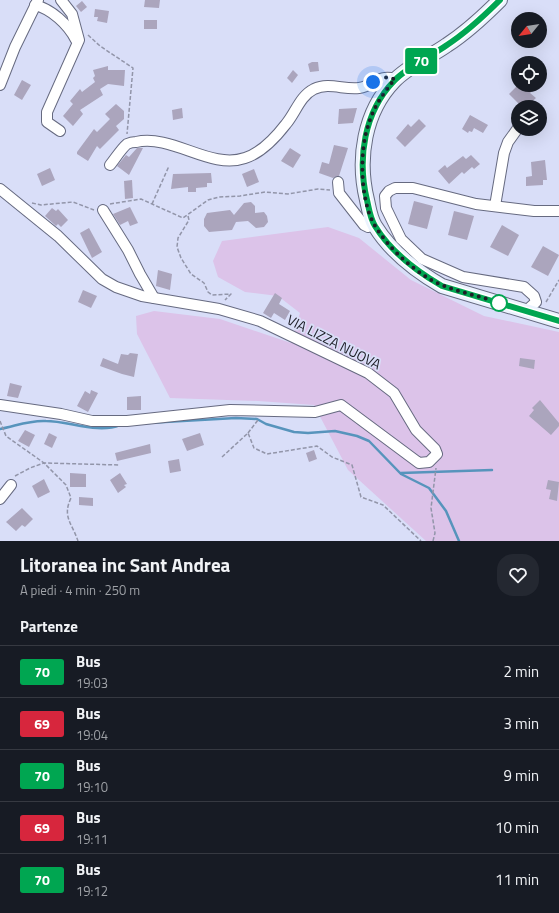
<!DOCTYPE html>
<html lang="it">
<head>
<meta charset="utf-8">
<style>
	body { margin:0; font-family:"Titillium Web",sans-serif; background:#242831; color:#f1f3f6; height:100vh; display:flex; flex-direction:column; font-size:15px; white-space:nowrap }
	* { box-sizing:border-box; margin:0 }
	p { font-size:13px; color:#9ea1a6 }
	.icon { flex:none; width:22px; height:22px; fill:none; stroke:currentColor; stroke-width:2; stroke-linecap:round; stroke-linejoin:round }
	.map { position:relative; height:541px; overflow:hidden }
	.side { display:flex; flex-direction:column; background:#171b24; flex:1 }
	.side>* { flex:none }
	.badge { padding:0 8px; border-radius:3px; font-size:14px; line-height:26px }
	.needle { width:26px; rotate:240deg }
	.controls { position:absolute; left:511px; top:12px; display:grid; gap:8px }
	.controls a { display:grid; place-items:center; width:36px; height:36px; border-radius:50%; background:#171b24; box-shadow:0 4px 16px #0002; font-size:20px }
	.you { position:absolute; width:20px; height:20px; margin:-10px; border:3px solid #fff; border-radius:50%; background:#1a73e8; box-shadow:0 0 0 6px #1a73e833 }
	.map>.badge { position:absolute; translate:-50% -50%; box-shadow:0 0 0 2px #fff }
	h2 { padding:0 20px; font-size:15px; line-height:36px }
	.round { display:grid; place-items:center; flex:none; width:42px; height:42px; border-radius:16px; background:#242831 }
	.head { display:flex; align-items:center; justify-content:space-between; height:68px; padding:0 20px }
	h1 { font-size:19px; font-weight:700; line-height:30px }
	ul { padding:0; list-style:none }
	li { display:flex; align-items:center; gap:12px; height:52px; padding:0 20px; border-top:1px solid #363941 }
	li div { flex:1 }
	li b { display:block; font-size:15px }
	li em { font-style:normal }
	li .badge { min-width:44px; font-weight:700; text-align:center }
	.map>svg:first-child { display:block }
	.green { fill:#dcc3e9 }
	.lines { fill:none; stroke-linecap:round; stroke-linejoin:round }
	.stream { stroke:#5794bc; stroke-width:2.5 }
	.building { fill:#aba5bd }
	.minor-casing { stroke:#666a80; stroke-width:12 }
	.secondary-casing { stroke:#666a80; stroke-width:16 }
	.path { stroke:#9295a9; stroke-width:1.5; stroke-dasharray:4 2; stroke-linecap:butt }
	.minor { stroke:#fff; stroke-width:10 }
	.secondary { stroke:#ebf3fe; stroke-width:14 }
	.line-casing { stroke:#fff; stroke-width:9 }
	.line { stroke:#00a651; stroke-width:6 }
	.walk { stroke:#1d1e27; stroke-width:4; stroke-dasharray:0 7.2 }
	.stop-dot { fill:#fff; stroke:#00a651; stroke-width:2 }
	.labels { text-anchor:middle; stroke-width:3.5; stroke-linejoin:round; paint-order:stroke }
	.street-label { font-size:14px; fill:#1d1e27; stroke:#d9def8 }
</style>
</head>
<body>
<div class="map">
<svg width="559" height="541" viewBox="0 0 559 541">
	<rect width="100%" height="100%" fill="#d9def8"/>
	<path class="green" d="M328 227 359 238 411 280 484 316 559 332V541H426L348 470 314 405 258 401 170 398 137 334 136 316 154 311 220 319 291 343 300 313 278 296 245 292 218 277 213 261 222 241Z"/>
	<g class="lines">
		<g class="stream">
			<path d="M147 423 236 418 257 419 266 424 294 432 308 433 335 431 357 436 369 441 401 474 429 488 446 511 459 541"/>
			<path d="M0 429C16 426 29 420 46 421 69 421 98 434 120 425"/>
			<path d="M401 473 492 470"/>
		</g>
	</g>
	<g class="building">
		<path d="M145 0H160L159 8 144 7Z"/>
		<path d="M82 1 87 7 81 12 76 6Z"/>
		<path d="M95 9 109 11 107 23 97 21 98 17H94Z"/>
		<rect x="144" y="20" width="13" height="9"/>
		<path d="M312 62H318L319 71 310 72 308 64Z"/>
		<path d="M108 66V70H125L124 86 108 84 100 89 103 95 80 110 83 114 73 126 63 116 73 104 70 101 80 89 82 92 95 82 93 78 95 76 93 70Z"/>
		<path d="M293 70 298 75 292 83 287 78Z"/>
		<path d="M22 80 31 85 22 100 14 95Z"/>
		<path d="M518 85H528L533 90 530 93 536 98 527 106 523 102 520 105 509 94Z"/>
		<path d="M116 104 124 111V119L116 126 119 130 100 149 97 146 88 161 77 154V152L94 129 97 132 110 119 105 114Z"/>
		<path d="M182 108 183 118 173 120 172 110Z"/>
		<path d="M357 108 353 123 338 124 339 109Z"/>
		<path d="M470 115 488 125 483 133 474 128 472 132 469 131 468 133 462 129Z"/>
		<path d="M419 119 426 126 405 147 396 138 408 124 411 127Z"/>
		<path d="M334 145 348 148 339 176 333 178 319 173 322 162 329 164Z"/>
		<path d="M137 148H143L129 175 117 166 126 155 129 157Z"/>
		<path d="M290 148 301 155 293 168 281 161Z"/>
		<path d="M471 155 480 164 474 169 472 167 464 174 462 172 449 184 438 171 445 165 447 168 463 156 466 159Z"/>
		<path d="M545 160 547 180H543V185L526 186V177L532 176 531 162Z"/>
		<path d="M50 168 55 180 42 186 37 174Z"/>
		<path d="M254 169 259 182 247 187 242 174Z"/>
		<path d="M211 173 212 183H207V187L196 188V192H188V187L171 189 173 174Z"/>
		<path d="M132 180 133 198 125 199 124 181Z"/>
		<path d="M414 201 433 206 427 229 408 224Z"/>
		<path d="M251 202 255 206V213L264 212 267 216 268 222 264 227 256 228 248 221 236 222 232 230 209 232 204 226V219L207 213 230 210 234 215 244 203Z"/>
		<path d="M130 207 138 223 130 226 128 221 120 225 113 214Z"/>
		<path d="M52 208 56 211 58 209 68 220 61 227 58 224 56 226 45 216Z"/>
		<path d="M454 211 474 216 467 240 448 235Z"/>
		<path d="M502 225 519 235 508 256 490 247Z"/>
		<path d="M89 228 102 252 92 258 80 233Z"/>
		<path d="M543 246 559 255 548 276 531 267Z"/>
		<path d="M158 270 172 274 170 290 156 286Z"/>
		<path d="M83 290 97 296 91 308 78 302Z"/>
		<path d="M275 293 282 298 279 304 290 311 285 320 274 313 271 318 263 313Z"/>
		<path d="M130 353 138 354 134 377 122 374 100 366 103 358 118 364 121 354 128 355Z"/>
		<path d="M520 358 535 360 534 369 519 366Z"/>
		<path d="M10 383 22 386 18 398 7 396Z"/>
		<path d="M91 390 98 393 88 412 77 406 85 391 90 394Z"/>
		<path d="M141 396V410H127V397Z"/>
		<path d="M540 400 559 423V426L551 435 529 416 534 410 532 408Z"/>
		<path d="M25 430 35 435 29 447 18 441Z"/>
		<path d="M49 433 57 437 52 448 44 444Z"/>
		<path d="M200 433 204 445 187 451 182 439Z"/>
		<path d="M150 444 151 453 117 461 115 453Z"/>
		<path d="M314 450 317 459 309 462 306 453Z"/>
		<path d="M179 459 181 471 170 473 168 461Z"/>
		<path d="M70 473 86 474V487H70Z"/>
		<path d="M120 473 127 484 124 485 126 487 118 493 110 480Z"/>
		<path d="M44 479 50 492 38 498 32 486Z"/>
		<path d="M548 480 559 482 557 501 549 499 551 490 546 489Z"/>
		<path d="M79 497 93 498V506L79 505Z"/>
		<path d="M22 508 33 519 25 527 22 525 16 531 6 522Z"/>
	</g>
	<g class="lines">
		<defs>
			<g id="minor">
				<path d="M35 5C51 9 68 24 76 40"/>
				<path d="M0 85 15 47 38 0"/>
				<path d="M60 131 47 122V112L79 40 72 14 61 0"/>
				<path d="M110 165C115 159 121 149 127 144 129 143 133 142 136 142 173 134 210 170 245 158 261 153 276 137 286 124 296 112 300 96 314 89 329 82 344 90 359 88 374 86 378 74 395 79"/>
				<path d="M338 182 339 193 364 225 368 227 375 225"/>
				<path d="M0 189 58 236 102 279 116 287 142 296 219 309 260 321 368 373 394 393 416 430 435 449 437 454 429 462 419 463 341 405 315 412 230 410 127 421H92L61 414 0 405"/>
				<path d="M495 206 504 153 508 142 518 128"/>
				<path d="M103 210 128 250 140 274 154 298"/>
				<path d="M526 311 536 302 534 296 524 287 463 277 422 259 401 239 386 208 385 196 389 191 395 188H413L476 204 534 211H559"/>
				<path d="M0 499 11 485"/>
			</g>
			<path id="secondary" d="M500 0C483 17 467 32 447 45 430 57 408 66 394 81 364 112 357 159 367 200 369 209 370 218 375 226 391 252 416 271 442 286L559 321"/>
		</defs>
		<use href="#minor" class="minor-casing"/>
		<use href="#secondary" class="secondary-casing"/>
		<g class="path">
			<path d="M88 35 100 46 133 68 127 134"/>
			<path d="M32 203 41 205 73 202 94 210"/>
			<path d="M110 204 141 199 183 218 208 200 219 197 240 196 265 192 288 194 318 189 330 190"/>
			<path d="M152 204 169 166"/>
			<path d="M188 216 189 220 178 238 177 247 181 258 191 274 204 283 208 292 212 295 231 294 225 300"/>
			<path d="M546 302 559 280"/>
			<path d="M0 421 6 436 44 463 66 485 71 498C62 517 72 523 78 541"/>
			<path d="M248 433 258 420"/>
			<path d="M222 457 248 433 254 448 267 454 317 446 332 457 352 465 361 497 383 505 421 541"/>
			<path d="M15 476 30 468 44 463 120 465"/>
			<path d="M433 541 435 533 431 508 436 468"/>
		</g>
		<use href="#minor" class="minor"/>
		<use href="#secondary" class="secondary"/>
	</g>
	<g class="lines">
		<defs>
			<path id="line" d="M500 0C483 17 467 32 447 45 430 57 408 66 394 81 364 112 357 159 367 200 369 209 370 218 375 226 391 252 416 271 442 286L559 321"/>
		</defs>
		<use href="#line" class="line-casing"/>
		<use href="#line" class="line"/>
		<path class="walk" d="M373 82 382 77 395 79C384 92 374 106 369 123 359 150 360 199 374 224 386 245 407 265 428 278 449 291 475 294 499 303"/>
	</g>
	<circle class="stop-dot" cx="499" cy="303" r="8"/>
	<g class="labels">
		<g class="street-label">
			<text transform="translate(334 342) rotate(27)" y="5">VIA LIZZA NUOVA</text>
		</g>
	</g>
</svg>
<div class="controls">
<a><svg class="needle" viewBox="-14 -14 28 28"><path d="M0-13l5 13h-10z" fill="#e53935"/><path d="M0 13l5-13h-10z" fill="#9ea1a6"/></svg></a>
<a><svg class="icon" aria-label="locate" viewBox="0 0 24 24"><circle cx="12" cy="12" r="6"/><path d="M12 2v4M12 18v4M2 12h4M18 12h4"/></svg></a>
<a><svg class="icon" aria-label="layers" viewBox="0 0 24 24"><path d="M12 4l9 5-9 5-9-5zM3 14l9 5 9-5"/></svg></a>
</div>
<div class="you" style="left:373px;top:82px"></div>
<b class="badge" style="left:421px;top:61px;background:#00a651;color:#fff">70</b>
</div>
<section class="side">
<div class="head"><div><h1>Litoranea inc Sant Andrea</h1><p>A piedi · 4 min · 250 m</p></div><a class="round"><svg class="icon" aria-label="heart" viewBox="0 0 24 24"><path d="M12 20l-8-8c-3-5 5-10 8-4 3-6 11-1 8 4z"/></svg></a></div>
<h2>Partenze</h2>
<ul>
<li><span class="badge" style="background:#00a651;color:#fff">70</span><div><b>Bus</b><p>19:03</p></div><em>2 min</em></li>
<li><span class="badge" style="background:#d7263d;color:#fff">69</span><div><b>Bus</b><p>19:04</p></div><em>3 min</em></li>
<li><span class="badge" style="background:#00a651;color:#fff">70</span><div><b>Bus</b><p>19:10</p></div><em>9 min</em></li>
<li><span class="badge" style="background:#d7263d;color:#fff">69</span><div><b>Bus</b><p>19:11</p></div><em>10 min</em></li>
<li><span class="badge" style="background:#00a651;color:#fff">70</span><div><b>Bus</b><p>19:12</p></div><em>11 min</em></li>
</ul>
</section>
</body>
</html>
